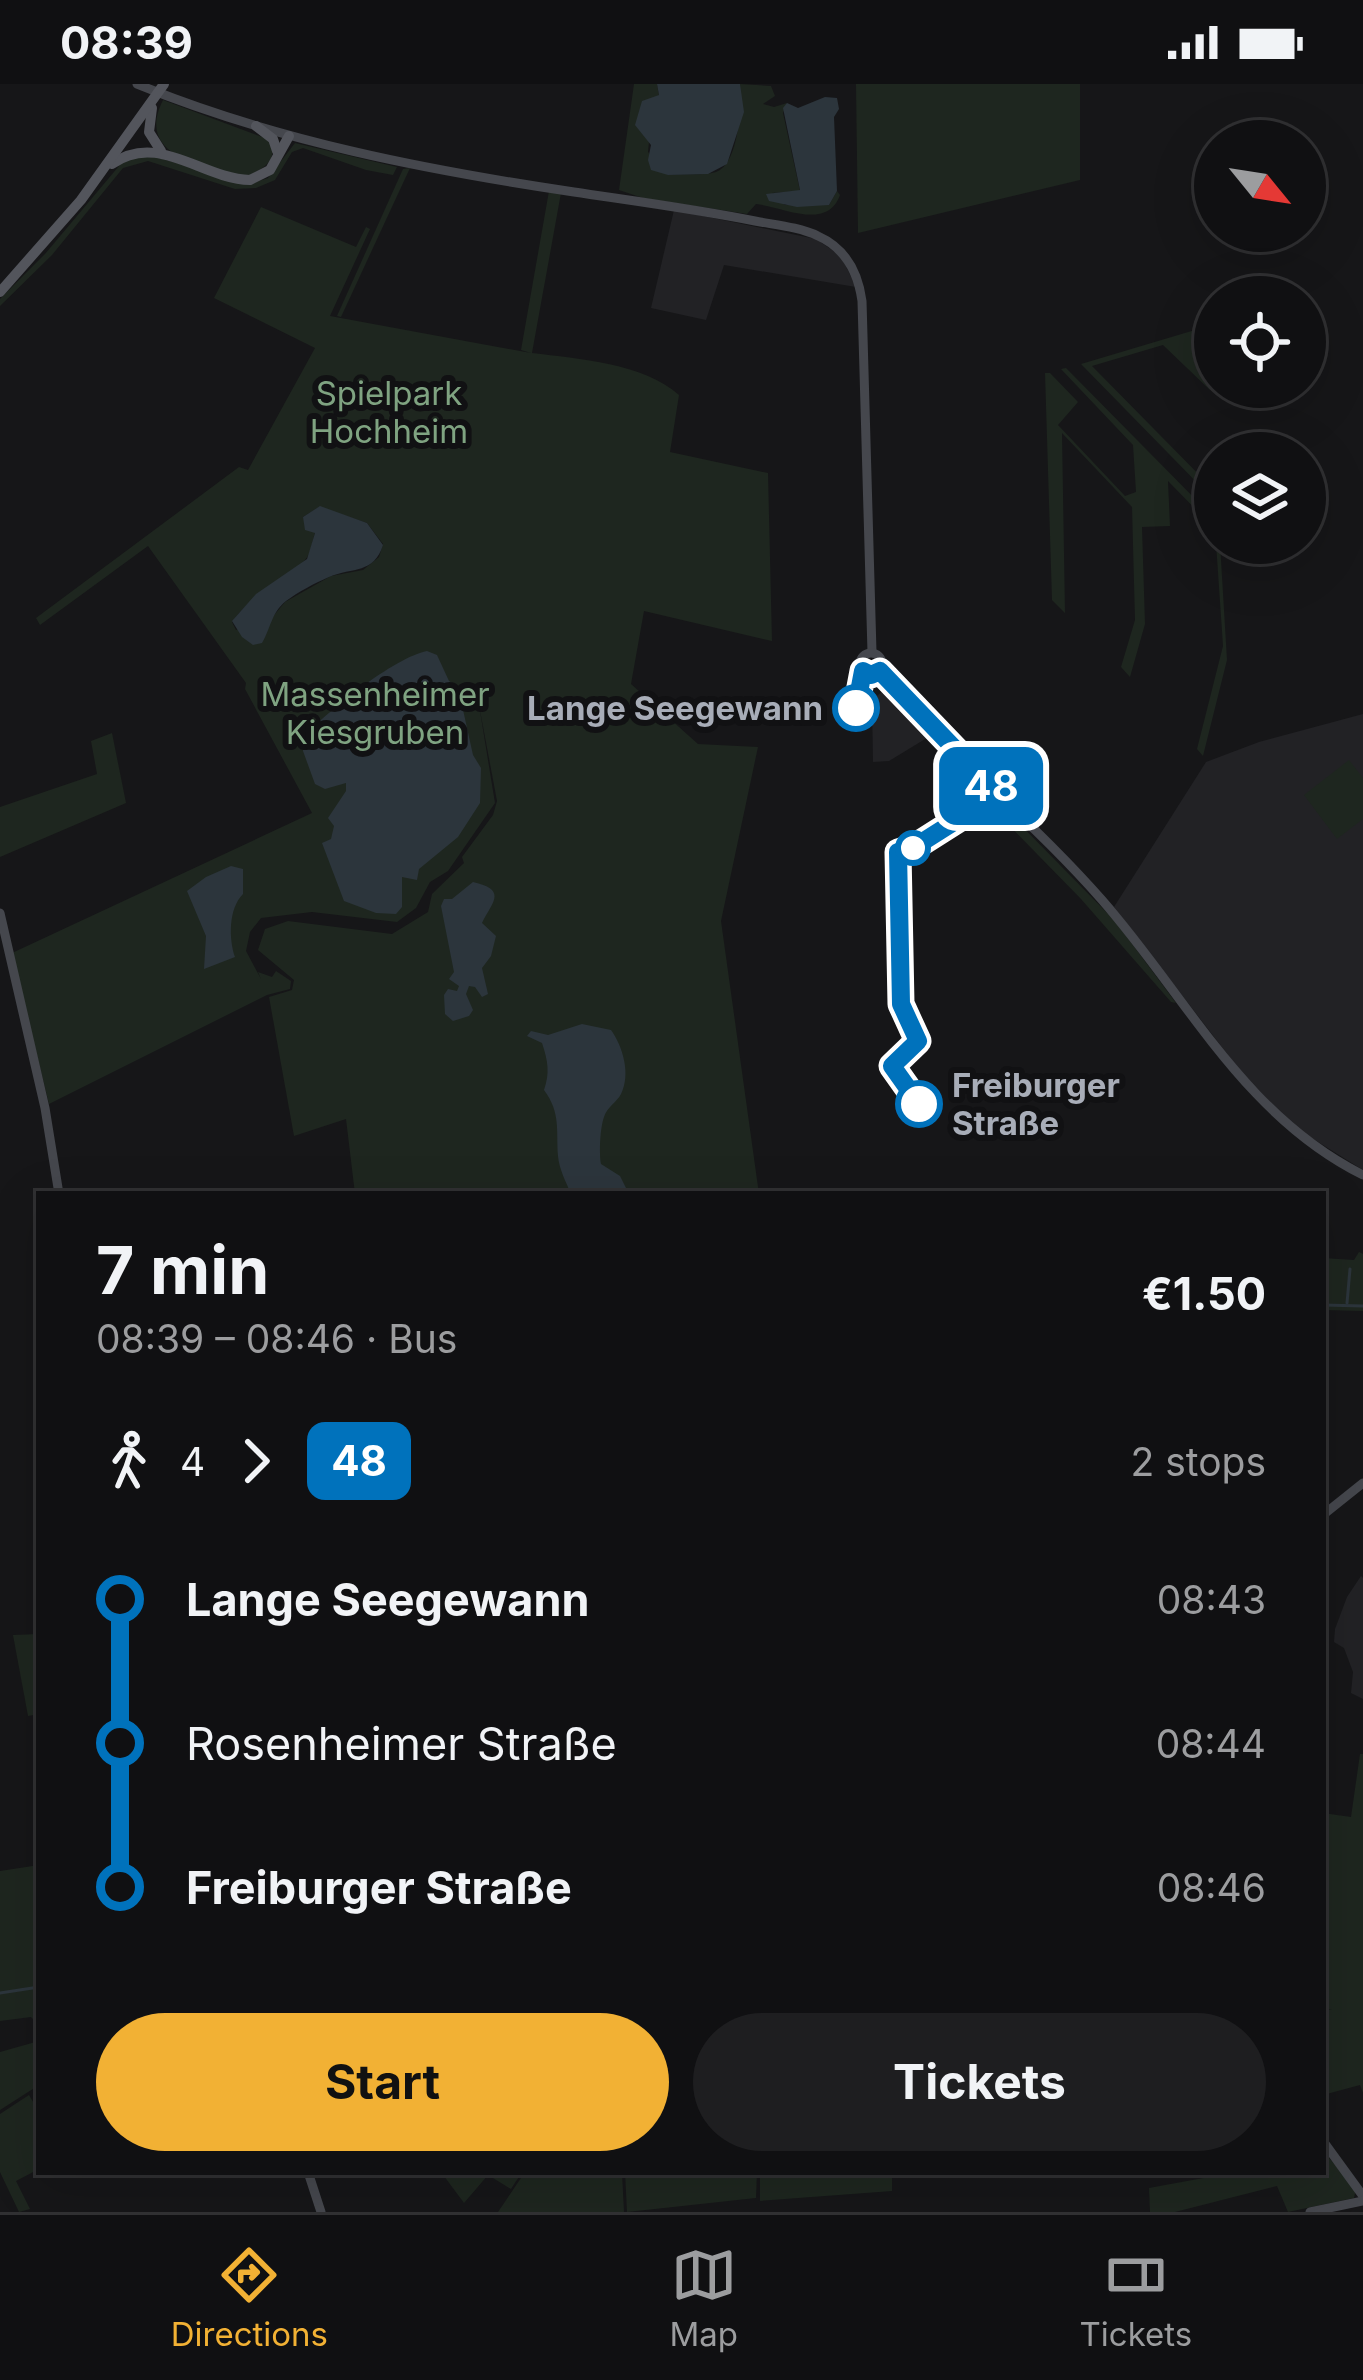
<!DOCTYPE html>
<html lang="en">
<head>
<meta charset="utf-8">
<style>
	body { margin:0; font-family:Inter,sans-serif; background:#1e1e20; color:#f1f3f6; height:100vh; display:flex; flex-direction:column; font-size:45px; white-space:nowrap }
	* { box-sizing:border-box; margin:0 }
	p { font-size:39px; color:#9c9d9f }
	.icon { flex:none; width:66px; height:66px; fill:none; stroke:currentColor; stroke-width:2; stroke-linecap:round; stroke-linejoin:round }
	.map { position:relative; flex:1; overflow:hidden }
	.side { position:absolute; left:36px; top:1107px; width:1290px; height:984px; display:flex; flex-direction:column; background:#101012; border-radius:0px; box-shadow:0 12px 48px #0002,0 0 0 3px #303032 }
	.side>* { flex:none }
	.badge { padding:0 24px; border-radius:18px; font-size:42px; line-height:78px }
	.needle { width:78px; rotate:120deg }
	.fabs { position:absolute; left:1194px; top:36px; display:grid; gap:24px }
	.fabs a { display:grid; place-items:center; width:132px; height:132px; border-radius:50%; background:#101012; box-shadow:0 12px 48px #0002,0 0 0 3px #303032; font-size:60px }
	.map>.badge { position:absolute; translate:-50% -50%; box-shadow:0 0 0 6px #fff }
	.legs { display:flex; align-items:center; gap:18px; height:132px; padding:0 60px; font-size:39px }
	.legs p { margin-inline-start:auto }
	.headline { display:flex; align-items:center; justify-content:space-between; height:204px; padding:0 60px }
	h1 { font-size:66px; font-weight:700; line-height:90px }
	.button { display:flex; gap:24px; margin-top:auto; padding:24px 60px }
	.button a { flex:1; height:138px; border-radius:72px; background:#f2b134; color:#111; font-size:48px; font-weight:700; line-height:138px; text-align:center }
	.button a+a { background:#1e1e20; color:#f1f3f6 }
	ul { padding:0 60px; list-style:none }
	li { display:flex; align-items:center; gap:42px; height:144px; font-size:45px }
	li i { display:grid; place-items:center; width:18px; height:100%; margin:0 15px; background:currentColor }
	li i::after { content:''; width:30px; height:30px; margin:-15px; border:9px solid; border-radius:50%; background:#101012 }
	li p { margin-inline-start:auto }
	li:first-child i { background:linear-gradient(#0000 50%,currentColor 0) }
	li:last-child i { background:linear-gradient(currentColor 50%,#0000 0) }
	.status { display:flex; justify-content:space-between; align-items:center; height:84px; padding:0 60px; background:#101012; direction:ltr }
	.status svg { height:33px; fill:currentColor }
	.tab-bar { display:flex; justify-content:space-around; align-items:center; height:168px; border-top:3px solid #303032; background:#101012; font-size:33px; color:#9c9d9f }
	.tab-bar a { display:grid; justify-items:center; gap:6px }
	.tab-bar .on { color:#f2b134 }
	.map>svg:first-child { display:block }
	.built { fill:#222225 }
	.green { fill:#1e261f; fill-rule:evenodd }
	.water { fill:#2c353c }
	.lines { fill:none; stroke-linecap:round; stroke-linejoin:round }
	.stream { stroke:#2c353c; stroke-width:3 }
	.secondary { stroke:#45474d; stroke-width:9 }
	.primary { stroke:#53555c; stroke-width:10 }
	.line-1-casing { stroke:#fff; stroke-width:27 }
	.line-1 { stroke:#0072bc; stroke-width:18 }
	.stop-1-dot { fill:#fff; stroke:#0072bc; stroke-width:6 }
	.labels { text-anchor:middle; stroke-width:12; stroke-linejoin:round; paint-order:stroke }
	.park-label { font-size:33px; fill:#7fa381; stroke:#111113 }
	.stop-label { font-size:33px; font-weight:bold; fill:#a8adb8; stroke:#111113; text-anchor:end }
</style>
</head>
<body>
<div class="status"><b>08:39</b><svg viewBox="0 0 49 12"><path d="M0 12V9h3v3zM5 12V6h3v6zM10 12V3h3v9zM15 12V0h3v12zM26 1h20v11H26zM47 4h2v5h-2z"/></svg></div>
<div class="map">
<svg width="1363" height="2128" viewBox="0 0 1363 2128">
	<rect width="100%" height="100%" fill="#161618"/>
	<g class="built">
		<path d="M674 126 816 155 841 172 856 203 724 181 706 236 651 224Z"/>
		<path d="M883 607 894 610 935 649 889 677 873 678 872 616Z"/>
		<path d="M1363 630V1086L1299 1046 1248 997 1114 823 1206 678 1259 658Z"/>
		<path d="M1361 1492 1363 1494V1615L1351 1609 1353 1588 1344 1564 1334 1558 1335 1545 1347 1513Z"/>
	</g>
	<g class="green">
		<path d="M634 0H657L659 11 653 16 648 68 668 91C682 89 703 92 716 88 740 79 741 20 740 0L771 2 775 12 763 20 774 23 787 19 783 29 800 107 772 109 785 121H829L837 107 840 111C827 147 784 123 756 120L747 130 643 114 619 106Z"/>
		<path d="M856 0H1080V96L858 149Z"/>
		<path d="M163 16 265 54 272 58C276 78 264 84 248 92 205 83 134 73 163 16Z"/>
		<path d="M295 59 397 83 393 91 366 86 303 64 292 68 275 96 256 104 235 105 148 77 123 84 52 171 0 222V215L45 170 124 76 149 71 249 100 268 94Z"/>
		<path d="M410 84 341 233 337 232 403 85Z"/>
		<path d="M549 107 561 109 532 269C579 275 643 279 679 311L670 368 768 389 772 557 644 527 631 600 698 660 758 663 721 837 759 1110H355L346 1035 294 1052 269 913 292 906 294 896 258 866 265 845 288 837 392 850 428 828 432 810 464 779 462 773 493 731 497 717 479 621 495 719 448 787 430 798 416 824 397 838 312 828 261 834 250 848 246 867 261 895 258 888 272 893 276 887 291 897 290 905 267 911 49 1020 12 869 312 729 245 605 246 599 148 462 40 541 36 534 239 383 248 386 315 264 214 214 261 123 356 163 366 143 370 145 330 232 531 269 521 266ZM319 423 367 439 383 460 379 473 363 486 331 492 285 518 270 536 236 546 232 538C251 510 286 498 305 476 311 470 312 457 315 449L303 433Z"/>
		<path d="M1205 243 1210 306 1163 261 1092 282 1215 407V452L1214 444 1168 397 1170 442 1142 443 1145 540 1130 593 1121 583 1135 536 1132 423 1062 349 1065 529 1052 516 1045 289H1050L1078 318 1058 341 1125 412 1136 408 1133 361 1061 285 1066 284 1211 431 1213 415 1081 280Z"/>
		<path d="M1216 459H1220L1227 576 1203 672 1197 665 1223 562Z"/>
		<path d="M112 649 126 719 0 773V723L97 690 91 657Z"/>
		<path d="M1349 676 1363 694V735L1337 755 1304 711Z"/>
		<path d="M995 721 1002 722 1115 837 1176 919 1171 918 1081 815 991 723Z"/>
		<path d="M1359 1168 1363 1170V1227L1323 1226V1174L1354 1176Z"/>
		<path d="M39 1550V1630L28 1632 13 1551Z"/>
		<path d="M1360 1670H1363V2009L1360 2001 1323 2011V1926H1332L1323 1924V1729L1351 1733Z"/>
		<path d="M39 1781V1941L31 1933 0 1937V1787Z"/>
		<path d="M39 1957V2001L0 2026V1968Z"/>
		<path d="M29 2011 39 2028V2085L16 2097 30 2125 19 2128 0 2088V2030Z"/>
		<path d="M1323 2067 1356 2105 1354 2114 1288 2128 1277 2102 1175 2128H1150L1149 2104 1236 2088H1323Z"/>
		<path d="M441 2088H522L511 2105 488 2091 464 2119Z"/>
		<path d="M525 2088H622L624 2128H498Z"/>
		<path d="M625 2088H757L756 2114 627 2128Z"/>
		<path d="M760 2088H892V2107L760 2117Z"/>
	</g>
	<g class="water">
		<path d="M657 0H740L744 28 727 80 708 90 668 91 651 86 648 76 651 61 635 41 642 17 659 11Z"/>
		<path d="M825 13 837 14 839 25 834 33 837 107 829 121 797 123 769 117 766 110 800 106 783 24 787 19 798 24Z"/>
		<path d="M320 422 367 439 383 461C374 490 353 483 329 493 315 499 298 508 286 517 271 529 271 544 262 559L253 561 242 553 232 537 256 510 307 475 315 449 305 446 303 433Z"/>
		<path d="M427 567 437 571 449 597 458 603 473 671 481 684 480 719 458 753 419 785 417 796 402 793V823L396 830 376 829 344 817 322 759 331 755 334 742 328 734 346 707V699L325 705 315 700 303 667V654C326 628 395 573 427 567Z"/>
		<path d="M231 782 243 785V810C228 825 229 856 235 873L204 885 206 852 187 807 206 793Z"/>
		<path d="M473 798C509 806 491 819 482 839L496 852 491 872 482 884 488 910 482 913 475 903 469 902 466 910 473 926 469 932 453 937 445 930 444 911 448 905 457 907 459 902 449 895 454 888 441 822 444 815H452Z"/>
		<path d="M582 940 611 946C623 963 631 990 621 1010 617 1018 607 1023 604 1033 600 1044 599 1069 601 1080L620 1092 629 1110H571C566 1098 559 1085 558 1072 556 1046 561 1029 544 1006 550 989 548 977 542 959L527 952 531 947 548 951Z"/>
	</g>
	<g class="lines">
		<g class="stream">
			<path d="M1347 1219 1350 1185"/>
			<path d="M1323 1221 1363 1222"/>
			<path d="M0 1909 39 1903"/>
		</g>
		<g class="secondary">
			<path d="M137 0C276 57 426 86 574 108 634 117 695 125 755 137 776 141 799 143 818 152 845 164 858 188 862 217L872 568"/>
			<circle cx="871" cy="580" r="11"/>
			<path d="M880 587C947 669 1032 736 1102 816 1187 913 1243 1031 1363 1091"/>
			<path d="M0 829 45 1024 59 1110"/>
			<path d="M1323 1431 1363 1399"/>
			<path d="M1323 2057 1363 2112"/>
			<path d="M308 2088 321 2128"/>
			<path d="M1310 2128 1363 2117"/>
		</g>
		<g class="primary">
			<path d="M152 24 149 48 161 67"/>
			<path d="M256 42 273 55 277 67"/>
			<path d="M112 80C158 47 202 95 250 96L270 86 289 52"/>
			<path d="M0 208 81 116 164 0"/>
		</g>
	</g>
	<g class="lines">
		<defs>
			<path id="line-1" d="M856 624 863 587 871 591 880 587 998 710 916 762 898 768 901 920 918 957 892 982 919 1020"/>
		</defs>
		<use href="#line-1" class="line-1-casing"/>
		<use href="#line-1" class="line-1"/>
	</g>
	<g class="stop-1-dot">
		<circle cx="856" cy="624" r="21"/>
		<circle cx="913" cy="764" r="15"/>
		<circle cx="919" cy="1020" r="21"/>
	</g>
	<g class="labels">
		<g class="park-label">
			<text x="389" y="321">Spielpark<tspan x="389" dy="38">Hochheim</tspan></text>
			<text x="375" y="622">Massenheimer<tspan x="375" dy="38">Kiesgruben</tspan></text>
		</g>
		<g class="stop-label">
			<text x="823" y="636">Lange Seegewann</text>
			<text x="952" y="1013" text-anchor="start">Freiburger<tspan x="952" dy="38">Straße</tspan></text>
		</g>
	</g>
</svg>
<div class="fabs">
<a><svg class="needle" viewBox="-14 -14 28 28"><path d="M0-13l5 13h-10z" fill="#e53935"/><path d="M0 13l5-13h-10z" fill="#9c9d9f"/></svg></a>
<a><svg class="icon" aria-label="locate" viewBox="0 0 24 24"><circle cx="12" cy="12" r="6"/><path d="M12 2v4M12 18v4M2 12h4M18 12h4"/></svg></a>
<a><svg class="icon" aria-label="layers" viewBox="0 0 24 24"><path d="M12 4l9 5-9 5-9-5zM3 14l9 5 9-5"/></svg></a>
</div>
<b class="badge" style="left:991px;top:702px;background:#0072bc;color:#fff">48</b>
<section class="side">
<div class="headline"><div><h1>7 min</h1><p>08:39 – 08:46 · Bus</p></div><b>€1.50</b></div>
<div class="legs"><svg class="icon" aria-label="walk" viewBox="0 0 24 24"><circle cx="13" cy="4" r="2"/><path d="M13 8l-2 6 4 7M11 14l-3 7M7 12l3-4h3l4 4"/></svg>4<svg class="icon" aria-label="forward" viewBox="0 0 24 24"><path d="M9 5l7 7-7 7"/></svg><b class="badge" style="background:#0072bc;color:#fff">48</b><p>2 stops</p></div>
<ul>
<li><i style="color:#0072bc"></i><b>Lange Seegewann</b><p>08:43</p></li>
<li><i style="color:#0072bc"></i><span>Rosenheimer Straße</span><p>08:44</p></li>
<li><i style="color:#0072bc"></i><b>Freiburger Straße</b><p>08:46</p></li>
</ul>
<div class="button"><a>Start</a><a>Tickets</a></div>
</section>
</div>
<nav class="tab-bar">
<a class="on"><svg class="icon" aria-label="directions" viewBox="0 0 24 24"><path d="M12 3l9 9-9 9-9-9zM9 14v-3h6M13 9l2 2-2 2"/></svg>Directions</a>
<a><svg class="icon" aria-label="map" viewBox="0 0 24 24"><path d="M3 6l6-2 6 2 6-2v14l-6 2-6-2-6 2zM9 4v14M15 6v14"/></svg>Map</a>
<a><svg class="icon" aria-label="tickets" viewBox="0 0 24 24"><path d="M3 7h18v10H3zM15 7v10"/></svg>Tickets</a>
</nav>
</body>
</html>
